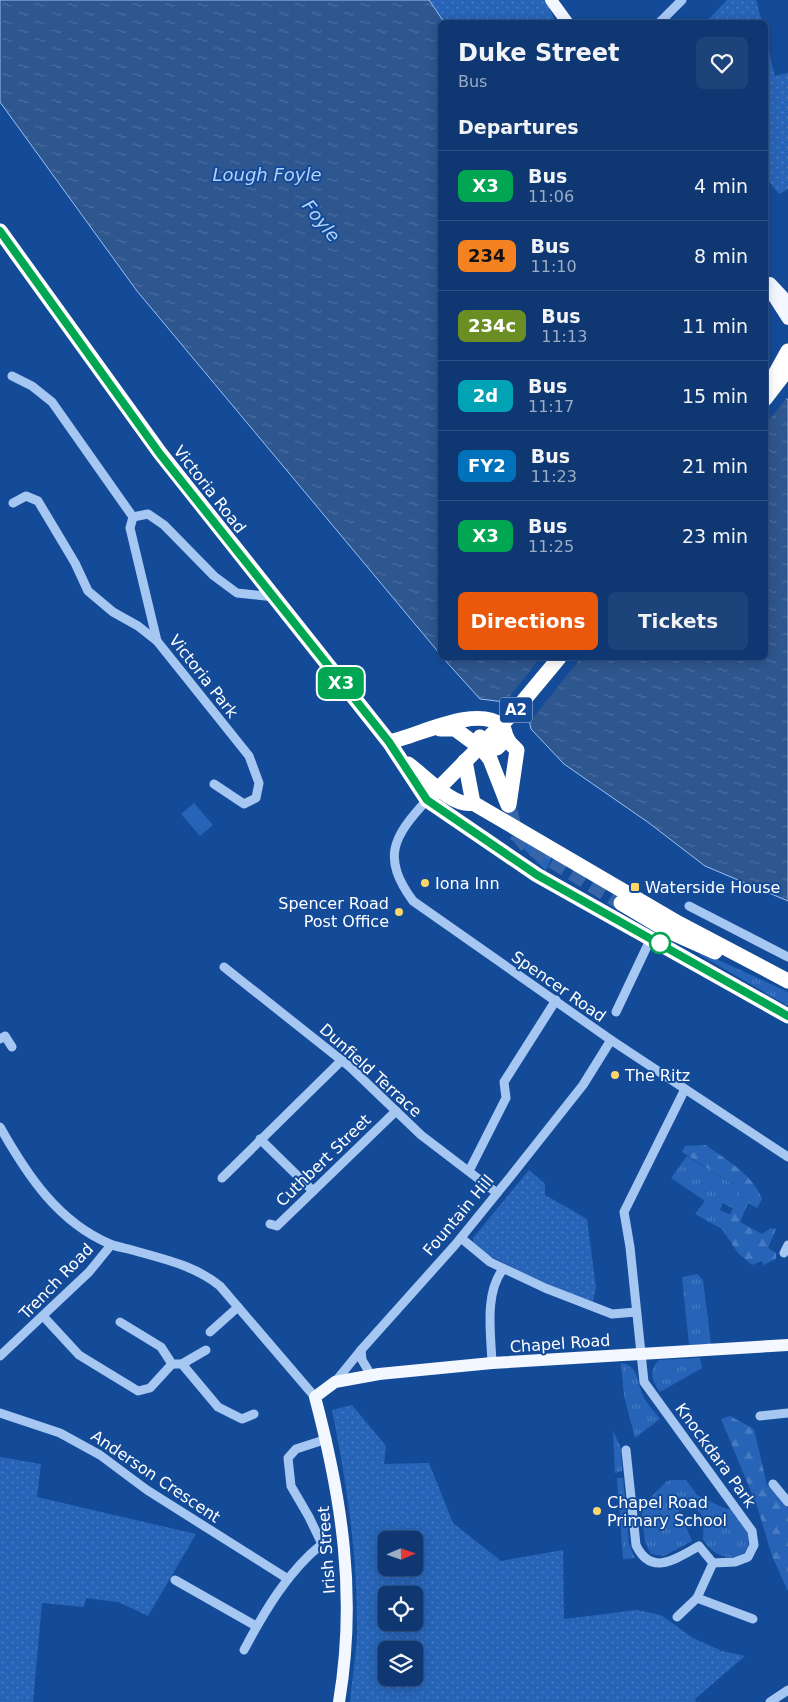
<!DOCTYPE html>
<html lang="en">
<head>
<meta charset="utf-8">
<style>
	body { margin:0; font-family:"DejaVu Sans",sans-serif; background:#1d437b; color:#f1f3f6; height:100vh; display:flex; flex-direction:column; font-size:19px; white-space:nowrap }
	* { box-sizing:border-box; margin:0 }
	p { font-size:16px; color:#9bacc4 }
	.icon { flex:none; width:28px; height:28px; fill:none; stroke:currentColor; stroke-width:2; stroke-linecap:round; stroke-linejoin:round }
	.map { position:relative; flex:1; overflow:hidden }
	.side { position:absolute; left:438px; top:20px; width:330px; height:640px; display:flex; flex-direction:column; background:#0f3873; border-radius:8px; box-shadow:0 2px 12px #0003,0 0 0 1px #2f5285 }
	.side>* { flex:none }
	.badge { padding:0 10px; border-radius:8px; font-size:18px; line-height:32px }
	.needle { width:32px; rotate:88deg }
	.tools { position:absolute; left:378px; top:1531px; display:grid; gap:10px }
	.tools a { display:grid; place-items:center; width:45px; height:45px; border-radius:8px; background:#0f3873; box-shadow:0 2px 12px #0003,0 0 0 1px #2f5285; font-size:25px }
	.map>.badge { position:absolute; translate:-50% -50%; box-shadow:0 0 0 2px #fff }
	h2 { padding:0 20px; font-size:19px; line-height:45px }
	.round { display:grid; place-items:center; flex:none; width:52px; height:52px; border-radius:8px; background:#1d437b }
	.head { display:flex; align-items:center; justify-content:space-between; height:85px; padding:0 20px }
	h1 { font-size:24px; font-weight:600; line-height:38px }
	.action { display:flex; gap:10px; margin-top:auto; padding:10px 20px }
	.action a { flex:1; height:58px; border-radius:8px; background:#ea580c; color:#fff; font-size:20px; font-weight:600; line-height:58px; text-align:center }
	.action a+a { background:#1d437b; color:#f1f3f6 }
	ul { padding:0; list-style:none }
	li { display:flex; align-items:center; gap:15px; height:70px; padding:0 20px; border-top:1px solid #2f5285 }
	li div { flex:1 }
	li b { display:block; font-size:19px }
	li em { font-style:normal }
	li .badge { min-width:55px; font-weight:700; text-align:center }
	.map>svg:first-child { display:block }
	.grass { fill:url(#grass-tufts) }
	.forest { fill:url(#forest-firs) }
	.park { fill:url(#park-dots); fill-rule:evenodd }
	.pitch { fill:#2764b7 }
	.water { fill:url(#water-ripples); stroke:#99c2f6 }
	.pier { fill:#144b99 }
	.lines { fill:none; stroke-linecap:round; stroke-linejoin:round }
	.highway-tunnel { stroke:#3766a8; stroke-width:15; stroke-dasharray:15 8; stroke-linecap:butt }
	.minor { stroke:#a7c7f3; stroke-width:9 }
	.major { stroke:#f3f7ff; stroke-width:12 }
	.highway { stroke:#fff; stroke-width:15 }
	.line-casing { stroke:#fff; stroke-width:11 }
	.line { stroke:#00a651; stroke-width:8 }
	.poi-dot { fill:#ffd769; stroke:#144b99; stroke-width:2 }
	.stop-dot { fill:#fff; stroke:#00a651; stroke-width:2.5 }
	.labels { text-anchor:middle; stroke-width:4; stroke-linejoin:round; paint-order:stroke }
	.shield { fill:#144b99; stroke:#b8c9e0; stroke-width:1 }
	.shield-label { font-size:15px; font-weight:bold; fill:#fff }
	.street-label { font-size:16px; fill:#fff; stroke:#144b99 }
	.poi-label { font-size:16px; fill:#fff; stroke:#144b99; text-anchor:start }
	.water-label { font-size:18px; font-style:italic; fill:#b3d2f9; stroke:#144b99 }
</style>
</head>
<body>
<div class="map">
<svg width="788" height="1702" viewBox="0 0 788 1702">
	<defs>
		<pattern id="grass-tufts" width="24" height="20" patternUnits="userSpaceOnUse" patternTransform="scale(1.25)"><rect width="24" height="20" fill="#2764b7"/><path d="M3 7l-1-3M5 7V3M7 7l1-3M15 17l-1-3M17 17v-4M19 17l1-3" fill="none" stroke="#477bc2"/></pattern>
		<pattern id="forest-firs" width="22" height="20" patternUnits="userSpaceOnUse" patternTransform="scale(1.25)"><rect width="22" height="20" fill="#2764b7"/><path d="M5 1l3.5 6h-7zM16 11l3.5 6h-7z" fill="#477bc2"/></pattern>
		<pattern id="park-dots" width="8" height="8" patternUnits="userSpaceOnUse" patternTransform="scale(1.25)"><rect width="8" height="8" fill="#2764b7"/><path d="M2 2h.1M6 6h.1" fill="none" stroke="#477bc2" stroke-width="1.8" stroke-linecap="round"/></pattern>
		<pattern id="water-ripples" width="26" height="14" patternUnits="userSpaceOnUse" patternTransform="scale(1.25)"><rect width="26" height="14" fill="#2e568f"/><path d="M2 4q2-2 4 0t4 0M15 11q2-2 4 0t4 0" fill="none" stroke="#4d6fa0"/></pattern>
	</defs>
	<rect width="100%" height="100%" fill="#144b99"/>
	<g class="grass">
		<path d="M512 836 552 857 546 871 522 847 510 839Z"/>
		<path d="M699 951 788 992V1006L700 955Z"/>
		<path d="M687 1156 737 1187 740 1196 734 1209 723 1203 720 1210 731 1215 722 1229 695 1214 705 1201 671 1178Z"/>
		<path d="M697 1274 703 1280 711 1344 689 1345 682 1277Z"/>
		<path d="M700 1358 702 1368 660 1392C652 1381 648 1371 659 1360Z"/>
		<path d="M621 1363C638 1365 637 1381 642 1393 645 1402 654 1411 660 1419L635 1438 624 1396Z"/>
		<path d="M613 1431 621 1448 622 1471 615 1473Z"/>
		<path d="M617 1478H623L629 1544 635 1558 623 1559Z"/>
		<path d="M673 1480H686L697 1495 726 1509H732C737 1515 743 1521 746 1528 760 1563 716 1566 703 1539L704 1518C698 1508 689 1505 679 1511L692 1541 664 1556 651 1554 645 1542 641 1507 667 1481Z"/>
	</g>
	<g class="forest">
		<path d="M706 1145C727 1161 752 1173 762 1199L757 1208 748 1203 740 1222 762 1234 771 1228 776 1229 768 1248 776 1253V1259L763 1265 762 1261 752 1265 738 1253 722 1229 740 1196 737 1187 682 1152 685 1146Z"/>
		<path d="M730 1416 754 1429 767 1485 788 1508V1591L772 1556 757 1506 721 1419Z"/>
	</g>
	<g class="park">
		<path d="M429 0H547L555 22H444Z"/>
		<path d="M727 0H756L762 22H706Z"/>
		<path d="M765 36 775 76 788 73V189L779 194 765 177Z"/>
		<path d="M529 1170 545 1184V1195L587 1219 596 1288 593 1302 537 1280 473 1247V1238Z"/>
		<path d="M352 1405 386 1446 384 1464 429 1463 453 1523 501 1561 563 1550 564 1619 637 1610 661 1615 693 1638 722 1651 745 1656 695 1699 696 1702H350C352 1679 356 1656 357 1634 358 1558 347 1484 332 1410ZM386 1540H414V1568H386ZM386 1595H414V1622H386ZM386 1650H414V1678H386Z"/>
		<path d="M0 1457 41 1464 37 1497 196 1534 148 1616 118 1602 86 1598 84 1607 42 1603 33 1702H0Z"/>
	</g>
	<path class="pitch" d="M194 803 213 825 200 836 181 814Z"/>
	<g class="water">
		<path d="M0 0H429L444 22H440V654L137 291 0 102Z"/>
		<path d="M765 380 788 400V901L705 866 649 823 564 764 531 729 529 720 505 702 480 699 443 658H765Z"/>
	</g>
	<g class="pier">
		<path d="M765 377 788 396 765 425Z"/>
		<path d="M540 658H581L527 725V722L503 705Z"/>
	</g>
	<g class="lines">
		<path class="highway-tunnel" d="M510 811 515 831 525 844 621 903"/>
		<g class="minor">
			<path d="M660 22 682 0"/>
			<path d="M12 376 32 386 52 402 133 517 148 514 164 525 214 576 237 593 274 597"/>
			<path d="M13 503 26 496 38 501 75 563 88 591 113 612 138 626 157 641"/>
			<path d="M133 517 130 528 157 641 249 756 259 783 256 798 244 804 214 784"/>
			<path d="M427 800C393 837 381 857 413 901L611 1040 788 1157"/>
			<path d="M689 906 788 957"/>
			<path d="M224 967 350 1067 421 1135 497 1193"/>
			<path d="M616 1012 651 938"/>
			<path d="M0 1039 5 1036 12 1047"/>
			<path d="M0 1127C27 1175 58 1222 110 1244 117 1247 125 1248 132 1250 163 1259 194 1265 220 1286L315 1397"/>
			<path d="M260 1139 313 1191"/>
			<path d="M469 1171 506 1098 504 1082 556 1000"/>
			<path d="M222 1178 342 1060"/>
			<path d="M270 1224 277 1226 396 1111"/>
			<path d="M461 1238 490 1262 545 1288 612 1314 636 1312"/>
			<path d="M784 1253 788 1245"/>
			<path d="M43 1316 79 1355 138 1391 150 1388 172 1364"/>
			<path d="M120 1322 161 1347 172 1364H182L218 1407 242 1419 254 1414"/>
			<path d="M210 1332 238 1307"/>
			<path d="M361 1350 362 1360 371 1375"/>
			<path d="M0 1356 89 1272 111 1245"/>
			<path d="M492 1363C491 1334 484 1294 503 1269"/>
			<path d="M182 1364 206 1350"/>
			<path d="M335 1382 361 1350 455 1245 511 1176 583 1085 611 1040"/>
			<path d="M0 1413 60 1433 100 1455 147 1490 288 1579"/>
			<path d="M760 1416 788 1413"/>
			<path d="M626 1450 636 1545C651 1577 676 1559 699 1546L713 1563 735 1562 748 1557 754 1545 752 1531 644 1382 630 1247 624 1212 685 1089"/>
			<path d="M773 1484 788 1502"/>
			<path d="M175 1580 256 1626"/>
			<path d="M697 1598 753 1619"/>
			<path d="M677 1617 697 1598 713 1563"/>
			<path d="M244 1650C264 1612 288 1571 322 1544L309 1517 291 1486 288 1458 296 1449 327 1439"/>
			<path d="M770 1702 788 1690"/>
		</g>
		<g class="major">
			<path d="M551 0 567 22"/>
			<path d="M765 283 788 319"/>
			<path d="M770 283 788 302"/>
			<path d="M339 1702C357 1596 342 1499 315 1397L335 1382 379 1374 492 1363 788 1345"/>
		</g>
		<g class="highway">
			<path d="M0 231 160 453 389 742 427 800 537 875 788 1016"/>
			<path d="M773 378 788 351"/>
			<path d="M765 399 788 369"/>
			<path d="M440 729H455L482 749 497 748 507 738"/>
			<path d="M480 737 482 749 490 759 508 805"/>
			<path d="M389 742C418 736 475 705 501 725 506 729 504 734 507 738 509 743 514 747 517 750L509 805"/>
			<path d="M465 761 473 803"/>
			<path d="M408 764C424 775 453 808 473 803L678 923 788 981"/>
			<path d="M431 796 514 712 559 658"/>
			<path d="M621 903 668 931 715 952"/>
		</g>
	</g>
	<g class="lines">
		<defs>
			<path id="line" d="M0 231 160 454 389 742 427 800 537 875 788 1016"/>
		</defs>
		<use href="#line" class="line-casing"/>
		<use href="#line" class="line"/>
	</g>
	<g class="poi-dot">
		<circle cx="425" cy="883" r="5"/>
		<rect x="630" y="882" width="10" height="10" rx="2.5"/>
		<circle cx="399" cy="912" r="5"/>
		<circle cx="615" cy="1075" r="5"/>
		<circle cx="597" cy="1511" r="5"/>
	</g>
	<circle class="stop-dot" cx="660" cy="943" r="10"/>
	<g class="labels">
		<rect class="shield" x="500" y="697.5" width="32" height="25" rx="4"/>
		<g class="shield-label">
			<text x="516" y="715">A2</text>
		</g>
		<g class="street-label">
			<text transform="translate(210 489) rotate(52)" y="6">Victoria Road</text>
			<text transform="translate(204 676) rotate(52)" y="6">Victoria Park</text>
			<text transform="translate(559 986) rotate(35)" y="6">Spencer Road</text>
			<text transform="translate(371 1070) rotate(42)" y="6">Dunfield Terrace</text>
			<text transform="translate(323 1160) rotate(-44)" y="6">Cuthbert Street</text>
			<text transform="translate(458 1215) rotate(-50)" y="6">Fountain Hill</text>
			<text transform="translate(56 1281) rotate(-46)" y="6">Trench Road</text>
			<text transform="translate(560 1343) rotate(-4)" y="6">Chapel Road</text>
			<text transform="translate(716 1455) rotate(54)" y="6">Knockdara Park</text>
			<text transform="translate(156 1476) rotate(34)" y="6">Anderson Crescent</text>
			<text transform="translate(326 1550) rotate(-94)" y="6">Irish Street</text>
		</g>
		<g class="poi-label">
			<text x="435" y="889">Iona Inn</text>
			<text x="645" y="893">Waterside House</text>
			<text x="389" y="909" text-anchor="end">Spencer Road<tspan x="389" dy="18">Post Office</tspan></text>
			<text x="625" y="1081">The Ritz</text>
			<text x="607" y="1508">Chapel Road<tspan x="607" dy="18">Primary School</tspan></text>
		</g>
		<g class="water-label">
			<text x="267" y="181">Lough Foyle</text>
			<text transform="translate(321 221) rotate(51)" y="6">Foyle</text>
		</g>
	</g>
</svg>
<div class="tools">
<a><svg class="needle" viewBox="-14 -14 28 28"><path d="M0-13l5 13h-10z" fill="#e53935"/><path d="M0 13l5-13h-10z" fill="#9bacc4"/></svg></a>
<a><svg class="icon" aria-label="locate" viewBox="0 0 24 24"><circle cx="12" cy="12" r="6"/><path d="M12 2v4M12 18v4M2 12h4M18 12h4"/></svg></a>
<a><svg class="icon" aria-label="layers" viewBox="0 0 24 24"><path d="M12 4l9 5-9 5-9-5zM3 14l9 5 9-5"/></svg></a>
</div>
<b class="badge" style="left:341px;top:683px;background:#00a651;color:#fff">X3</b>
<section class="side">
<div class="head"><div><h1>Duke Street</h1><p>Bus</p></div><a class="round"><svg class="icon" aria-label="heart" viewBox="0 0 24 24"><path d="M12 20l-8-8c-3-5 5-10 8-4 3-6 11-1 8 4z"/></svg></a></div>
<h2>Departures</h2>
<ul>
<li><span class="badge" style="background:#00a651;color:#fff">X3</span><div><b>Bus</b><p>11:06</p></div><em>4 min</em></li>
<li><span class="badge" style="background:#f58220;color:#111">234</span><div><b>Bus</b><p>11:10</p></div><em>8 min</em></li>
<li><span class="badge" style="background:#6b8e23;color:#fff">234c</span><div><b>Bus</b><p>11:13</p></div><em>11 min</em></li>
<li><span class="badge" style="background:#00a3b4;color:#fff">2d</span><div><b>Bus</b><p>11:17</p></div><em>15 min</em></li>
<li><span class="badge" style="background:#0072bc;color:#fff">FY2</span><div><b>Bus</b><p>11:23</p></div><em>21 min</em></li>
<li><span class="badge" style="background:#00a651;color:#fff">X3</span><div><b>Bus</b><p>11:25</p></div><em>23 min</em></li>
</ul>
<div class="action"><a>Directions</a><a>Tickets</a></div>
</section>
</div>
</body>
</html>
